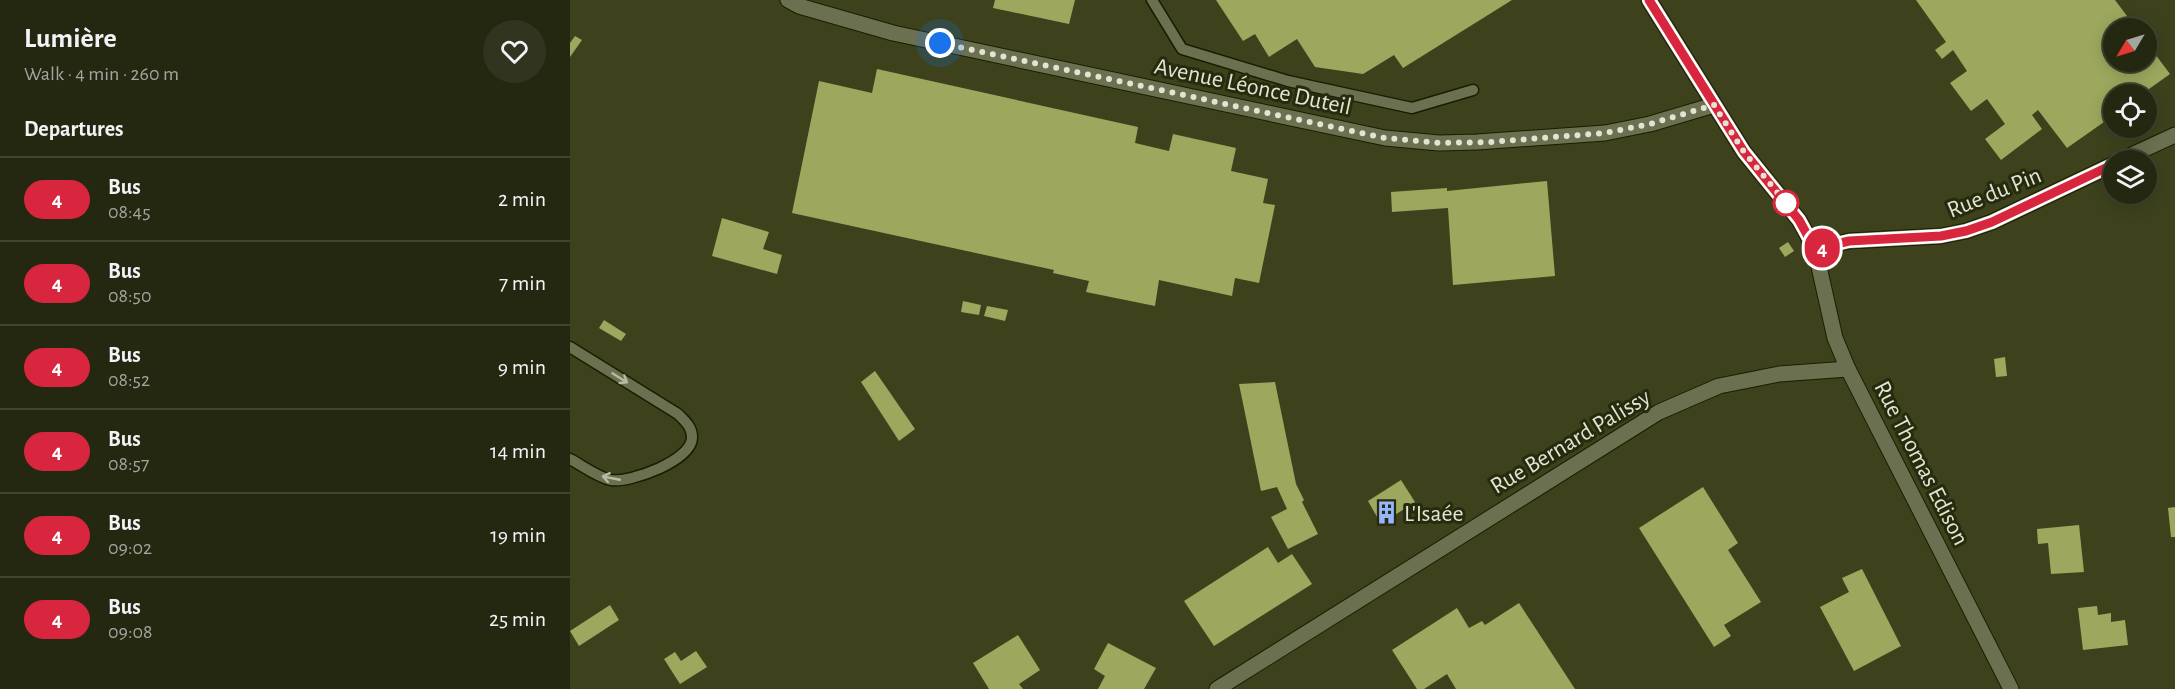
<!DOCTYPE html>
<html lang="en">
<head>
<meta charset="utf-8">
<style>
	body { margin:0; font-family:"Alegreya Sans",sans-serif; background:#31341f; color:#f1f3f6; height:100vh; display:flex; flex-direction:column; font-size:22px; white-space:nowrap }
	* { box-sizing:border-box; margin:0 }
	p { font-size:20px; color:#a3a69f }
	.icon { flex:none; width:33px; height:33px; fill:none; stroke:currentColor; stroke-width:2; stroke-linecap:round; stroke-linejoin:round }
	.map { position:relative; flex:1; overflow:hidden }
	.drawer { display:flex; flex-direction:column; background:#252811; width:570px }
	.drawer>* { flex:none }
	.badge { padding:0 12px; border-radius:20px; font-size:21px; line-height:39px }
	.needle { width:39px; rotate:232deg }
	.fabs { position:absolute; left:1533px; top:18px; display:grid; gap:12px }
	.fabs a { display:grid; place-items:center; width:54px; height:54px; border-radius:50%; background:#252811; box-shadow:0 3px 15px #0003,0 0 0 2px #424431; font-size:30px }
	.you { position:absolute; width:30px; height:30px; margin:-15px; border:4px solid #fff; border-radius:50%; background:#1a73e8; box-shadow:0 0 0 9px #1a73e833 }
	.map>.badge { position:absolute; translate:-50% -50%; box-shadow:0 0 0 3px #fff }
	h2 { padding:0 24px; font-size:22px; line-height:54px }
	.round { display:grid; place-items:center; flex:none; width:63px; height:63px; border-radius:32px; background:#31341f }
	.head { display:flex; align-items:center; justify-content:space-between; height:102px; padding:0 24px }
	h1 { font-size:28px; font-weight:600; line-height:45px }
	ul { padding:0; list-style:none }
	li { display:flex; align-items:center; gap:18px; height:84px; padding:0 24px; border-top:2px solid #424431 }
	li div { flex:1 }
	li b { display:block; font-size:22px }
	li em { font-style:normal }
	li .badge { min-width:66px; font-weight:700; text-align:center }
	main { display:flex; flex:1; min-height:0 }
	.map>svg:first-child { display:block }
	.built { fill:#3d421d; fill-rule:evenodd }
	.building { fill:#9da85e }
	.lines { fill:none; stroke-linecap:round; stroke-linejoin:round }
	.lane-casing { stroke:#191d01; stroke-width:13 }
	.street-casing { stroke:#191d01; stroke-width:17 }
	.lane { stroke:#6b7050; stroke-width:10 }
	.street { stroke:#6b7050; stroke-width:15 }
	.oneway { stroke:#b8bba4 }
	.line-casing { stroke:#fff; stroke-width:14 }
	.line { stroke:#d7263d; stroke-width:9 }
	.walk { stroke:#e1e4d2; stroke-width:6; stroke-dasharray:0 10.8 }
	.stop-dot { fill:#fff; stroke:#d7263d; stroke-width:3 }
	.labels { text-anchor:middle; stroke-width:6; stroke-linejoin:round; paint-order:stroke }
	.street-label { font-size:24px; fill:#e1e4d2; stroke:#272b0d }
	.poi-label { font-size:24px; fill:#e1e4d2; stroke:#272b0d; text-anchor:start }
</style>
</head>
<body>
<main>
<section class="drawer">
<div class="head"><div><h1>Lumière</h1><p>Walk · 4 min · 260 m</p></div><a class="round"><svg class="icon" aria-label="heart" viewBox="0 0 24 24"><path d="M12 20l-8-8c-3-5 5-10 8-4 3-6 11-1 8 4z"/></svg></a></div>
<h2>Departures</h2>
<ul>
<li><span class="badge" style="background:#d7263d;color:#fff">4</span><div><b>Bus</b><p>08:45</p></div><em>2 min</em></li>
<li><span class="badge" style="background:#d7263d;color:#fff">4</span><div><b>Bus</b><p>08:50</p></div><em>7 min</em></li>
<li><span class="badge" style="background:#d7263d;color:#fff">4</span><div><b>Bus</b><p>08:52</p></div><em>9 min</em></li>
<li><span class="badge" style="background:#d7263d;color:#fff">4</span><div><b>Bus</b><p>08:57</p></div><em>14 min</em></li>
<li><span class="badge" style="background:#d7263d;color:#fff">4</span><div><b>Bus</b><p>09:02</p></div><em>19 min</em></li>
<li><span class="badge" style="background:#d7263d;color:#fff">4</span><div><b>Bus</b><p>09:08</p></div><em>25 min</em></li>
</ul>
</section>
<div class="map">
<svg width="1605" height="689" viewBox="0 0 1605 689">
	<rect width="100%" height="100%" fill="#313617"/>
	<path class="built" d="M0 0H1605V689H0ZM1544 28H1576V62H1544ZM1544 94H1576V128H1544ZM1544 160H1576V194H1544Z"/>
	<g class="building">
		<path d="M425 0H505L499 24 423 8Z"/>
		<path d="M646 0H942L833 68 824 55 793 74 745 67 727 39 699 57 685 34 673 41Z"/>
		<path d="M1346 0H1545L1566 28H1544V62H1576V42L1600 74 1572 94H1544V115L1497 148 1468 110 1462 115 1472 129 1431 160 1415 139 1435 124 1417 99 1401 111 1380 83 1397 71 1383 50 1372 59 1365 50 1376 42Z"/>
		<path d="M5 36 12 40 0 57V43Z"/>
		<path d="M307 69 568 127 565 143 599 151 603 134 666 148 661 171 698 179 693 203 705 205 689 283 665 278 662 296 589 280 585 306 516 292 519 281 483 273 484 270 222 213 249 81 302 93Z"/>
		<path d="M977 181 985 276 883 285 878 208 822 212 821 192 877 188V191Z"/>
		<path d="M152 218 199 232 193 249 212 255 207 274 142 256Z"/>
		<path d="M1218 242 1224 251 1215 257 1209 248Z"/>
		<path d="M393 301 411 305 409 315 391 312Z"/>
		<path d="M417 306 438 310 435 321 414 316Z"/>
		<path d="M34 320 56 334 51 341 29 328Z"/>
		<path d="M1435 357 1437 376 1426 377 1424 359Z"/>
		<path d="M305 371 345 429 329 441 291 382Z"/>
		<path d="M705 382 726 484 734 500 732 502 748 534 718 549 701 517 717 509 707 487 691 491 669 384Z"/>
		<path d="M831 480 845 502 811 524 798 501Z"/>
		<path d="M1133 487 1168 543 1158 550 1191 602 1154 625 1161 636 1144 647 1069 528Z"/>
		<path d="M1605 507V537H1601L1598 508Z"/>
		<path d="M1509 525 1514 572 1481 574 1478 543 1468 544 1467 529Z"/>
		<path d="M698 547 708 563 722 554 742 584 644 646 614 601Z"/>
		<path d="M1292 569 1331 646 1284 671 1250 607 1279 592 1272 578Z"/>
		<path d="M949 603 1005 689H886L877 674 854 689H847L822 650 887 608 899 628 912 621 915 625Z"/>
		<path d="M40 605 49 620 9 646 0 631Z"/>
		<path d="M1527 606 1528 615 1541 613V622L1555 620 1558 645 1513 650 1508 608Z"/>
		<path d="M448 635 470 670 449 684 453 689H419L403 663Z"/>
		<path d="M538 643 586 668 574 689H528L535 676 524 669Z"/>
		<path d="M126 651 137 667 110 684 94 659 105 652 111 661Z"/>
	</g>
	<g class="lines">
		<defs>
			<g id="lane">
				<path d="M582 0 612 49 718 81 842 108 903 90"/>
				<path d="M0 347 108 414C115 421 122 427 122 437 123 460 61 483 41 480 27 477 13 466 0 459"/>
			</g>
			<g id="street">
				<path d="M218 0 229 6 323 33 815 138 869 143 907 142 1035 133 1080 124 1144 105"/>
				<path d="M1079 0 1174 152 1229 220 1245 249 1265 338 1278 369 1441 689"/>
				<path d="M1551 160 1605 135"/>
				<path d="M1245 249 1279 241 1371 236 1396 231 1422 222 1544 164"/>
				<path d="M647 689 1089 412 1149 386 1209 374 1278 369"/>
			</g>
		</defs>
		<use href="#lane" class="lane-casing"/>
		<use href="#street" class="street-casing"/>
		<use href="#lane" class="lane"/>
		<use href="#street" class="street"/>
	</g>
	<defs><path id="oneway-shaft" d="M-6 0H5M1.5-3L5.5 0L1.5 3" fill="none" stroke-width="1.6" stroke-linecap="round" stroke-linejoin="round" transform="scale(1.5)"/></defs>
	<g class="oneway">
		<use href="#oneway-shaft" transform="translate(50 378) rotate(32)"/>
		<use href="#oneway-shaft" transform="translate(41 478) rotate(-169)"/>
	</g>
	<g class="lines">
		<defs>
			<path id="line" d="M1079 0 1174 152 1229 220 1245 249 1279 241 1371 236 1396 231 1422 222 1544 164"/>
		</defs>
		<use href="#line" class="line-casing"/>
		<use href="#line" class="line"/>
		<path class="walk" d="M370 43 815 138 869 143 921 142 1035 133 1080 124 1144 105 1174 152 1216 203"/>
	</g>
	<defs>
		<symbol id="building-bare" viewBox="-9 -9 18 18"><path d="M-4-6H4V6H1V3H-1V6H-4ZM-2.5-4.3h1.7v1.8h-1.7ZM.8-4.3h1.7v1.8H.8ZM-2.5-1h1.7V.8h-1.7ZM.8-1h1.7V.8H.8Z" fill="#97b6fd" stroke="#272b0d" stroke-width="2.5" paint-order="stroke"/></symbol>
	</defs>
	<g fill-rule="evenodd">
		<use href="#building-bare" x="800" y="496" width="33" height="33"/>
	</g>
	<circle class="stop-dot" cx="1216" cy="203" r="12"/>
	<g class="labels">
		<g class="street-label">
			<text transform="translate(683 86) rotate(12)" y="8">Avenue Léonce Duteil</text>
			<text transform="translate(1424 192) rotate(-22)" y="8">Rue du Pin</text>
			<text transform="translate(1000 441) rotate(-31)" y="8">Rue Bernard Palissy</text>
			<text transform="translate(1352 463) rotate(63)" y="8">Rue Thomas Edison</text>
		</g>
		<g class="poi-label">
			<text x="834" y="521">L'Isaée</text>
		</g>
	</g>
</svg>
<div class="fabs">
<a><svg class="needle" viewBox="-14 -14 28 28"><path d="M0-13l5 13h-10z" fill="#e53935"/><path d="M0 13l5-13h-10z" fill="#a3a69f"/></svg></a>
<a><svg class="icon" aria-label="locate" viewBox="0 0 24 24"><circle cx="12" cy="12" r="6"/><path d="M12 2v4M12 18v4M2 12h4M18 12h4"/></svg></a>
<a><svg class="icon" aria-label="layers" viewBox="0 0 24 24"><path d="M12 4l9 5-9 5-9-5zM3 14l9 5 9-5"/></svg></a>
</div>
<div class="you" style="left:370px;top:43px"></div>
<b class="badge" style="left:1252px;top:248px;background:#d7263d;color:#fff">4</b>
</div>
</main>
</body>
</html>
